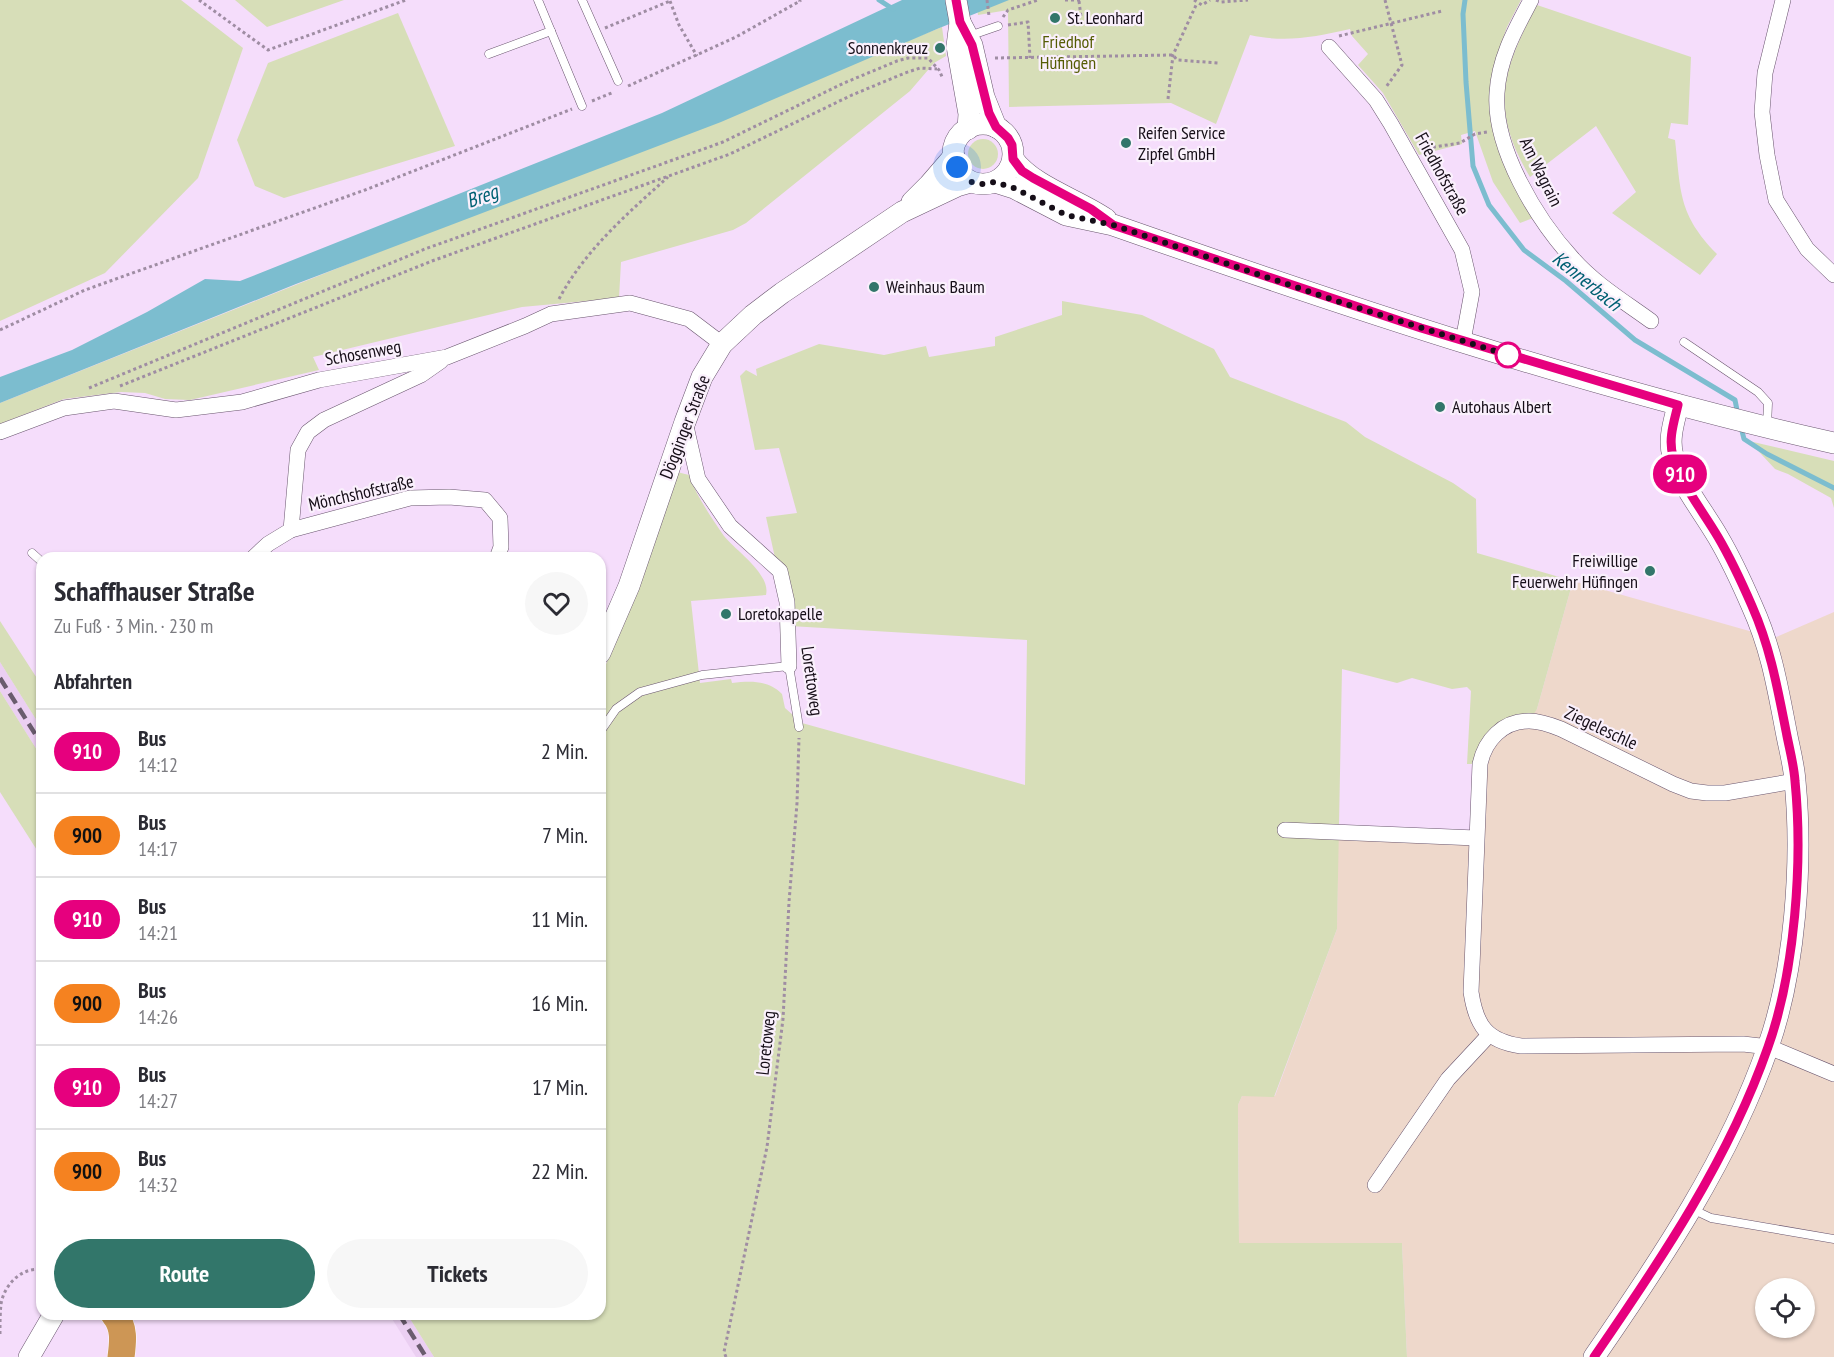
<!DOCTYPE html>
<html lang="de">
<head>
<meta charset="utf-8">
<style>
	body { margin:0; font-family:"PT Sans Narrow",sans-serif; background:#f7f7f7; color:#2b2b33; height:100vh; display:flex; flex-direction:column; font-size:22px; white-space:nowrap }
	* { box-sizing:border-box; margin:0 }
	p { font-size:20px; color:#7c7c81 }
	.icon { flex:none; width:33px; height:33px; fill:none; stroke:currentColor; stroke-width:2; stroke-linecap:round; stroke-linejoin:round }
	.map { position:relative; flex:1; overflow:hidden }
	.side { position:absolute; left:36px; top:552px; width:570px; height:768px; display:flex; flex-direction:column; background:#fff; border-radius:18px; box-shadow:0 2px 4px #0004 }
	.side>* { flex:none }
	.badge { padding:0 12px; border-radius:20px; font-size:21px; line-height:39px }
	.tools { position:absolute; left:1755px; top:1278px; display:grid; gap:12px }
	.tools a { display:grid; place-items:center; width:60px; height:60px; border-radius:50%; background:#fff; box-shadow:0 2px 4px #0004; font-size:30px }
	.you { position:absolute; width:30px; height:30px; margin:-15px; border:4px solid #fff; border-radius:50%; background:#1a73e8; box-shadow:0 0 0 9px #1a73e833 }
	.map>.badge { position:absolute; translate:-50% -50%; box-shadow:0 0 0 3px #fff }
	h2 { padding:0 18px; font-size:22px; line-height:54px }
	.round { display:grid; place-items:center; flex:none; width:63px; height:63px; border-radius:32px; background:#f7f7f7 }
	.head { display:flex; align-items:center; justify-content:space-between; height:102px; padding:0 18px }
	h1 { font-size:28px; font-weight:700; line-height:45px }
	.action { display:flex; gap:12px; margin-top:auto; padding:12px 18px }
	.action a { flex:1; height:69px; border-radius:36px; background:#32766a; color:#fff; font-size:24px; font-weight:700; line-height:69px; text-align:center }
	.action a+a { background:#f7f7f7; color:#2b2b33 }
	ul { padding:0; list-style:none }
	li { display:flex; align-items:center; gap:18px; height:84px; padding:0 18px; border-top:2px solid #e1e1e2 }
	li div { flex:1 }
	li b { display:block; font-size:22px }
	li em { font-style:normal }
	li .badge { min-width:66px; font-weight:700; text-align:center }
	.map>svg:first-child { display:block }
	.built { fill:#ebcff2 }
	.industrial { fill:#eed8cb; fill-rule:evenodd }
	.green { fill:#d7deb8 }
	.water { fill:#7cbdcf }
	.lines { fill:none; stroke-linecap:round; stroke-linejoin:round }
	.stream { stroke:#7cbdcf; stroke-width:5 }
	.lane-casing { stroke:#69556e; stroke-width:9 }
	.street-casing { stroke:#69556e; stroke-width:16 }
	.secondary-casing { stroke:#69556e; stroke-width:22 }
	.highway-casing { stroke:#fff; stroke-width:28 }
	.path { stroke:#9f8da3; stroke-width:3; stroke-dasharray:3 3; stroke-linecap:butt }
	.lane { stroke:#fff; stroke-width:8 }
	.street { stroke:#fff; stroke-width:15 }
	.secondary { stroke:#fff; stroke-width:21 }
	.highway { stroke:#cd9655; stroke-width:27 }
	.rail { stroke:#6a5c6e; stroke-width:4.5; stroke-dasharray:12 6; stroke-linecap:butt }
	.line-casing { stroke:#fff; stroke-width:14 }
	.line { stroke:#e6007e; stroke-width:9 }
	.walk { stroke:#160e18; stroke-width:6; stroke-dasharray:0 10.8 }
	.poi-dot { fill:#32766a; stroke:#faf0fc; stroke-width:2 }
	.stop-dot { fill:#fff; stroke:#e6007e; stroke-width:3 }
	.labels { text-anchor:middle; stroke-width:4.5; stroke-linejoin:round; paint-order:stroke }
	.poi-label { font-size:18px; fill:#160e18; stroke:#faf0fc; text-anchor:start }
	.park-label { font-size:18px; fill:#555c04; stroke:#faf0fc }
	.street-label { font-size:18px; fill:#160e18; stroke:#faf0fc }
	.water-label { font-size:20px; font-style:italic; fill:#006073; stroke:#faf0fc }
</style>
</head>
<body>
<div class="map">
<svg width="1834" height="1357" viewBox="0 0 1834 1357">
	<rect width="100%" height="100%" fill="#f5ddfb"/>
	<g class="built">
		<path d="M0 662 42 729V758L0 691Z"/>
		<path d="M389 1314H407L434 1357H416Z"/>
	</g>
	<path class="industrial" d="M1573 581 1774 638 1834 612V1357H1407L1402 1243H1239L1238 1105 1242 1096H1275L1337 929 1338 832 1476 838 1483 752 1537 709ZM1766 1288H1804V1328H1766Z"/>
	<g class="green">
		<path d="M0 0H181L243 48 198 178 105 273 0 321Z"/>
		<path d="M235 0H344L267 27Z"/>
		<path d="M976 0H1521L1507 27 1496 59 1490 93 1533 218 1520 223 1493 182 1475 131 1461 135 1462 144 1419 155 1383 93 1358 65 1368 54 1352 36 1350 29C1314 37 1286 43 1250 35L1216 124 1171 103 1009 107 1008 10 978 15Z"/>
		<path d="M1537 5 1691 57 1688 125 1671 123 1668 138 1675 140C1681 192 1678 214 1717 254L1700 275 1612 213 1636 192 1596 126 1530 177C1489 109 1502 70 1537 5Z"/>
		<path d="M398 13 455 146 284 198 255 186 237 140 268 63Z"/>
		<path d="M942 27 946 56 934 63 910 91 746 223 733 230 621 262 619 298 522 307 313 357 319 370 190 400 165 399 145 393 121 392 64 399 0 424V403Z"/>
		<circle cx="983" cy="154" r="15"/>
		<path d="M1062 301 1142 315 1214 349 1230 377 1346 422 1365 437 1453 483 1476 499 1477 553 1573 581 1537 709 1529 721 1512 723 1480 764H1467L1471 691 1467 687 1452 689 1412 678 1397 683 1342 669 1337 929 1274 1097 1242 1096 1238 1105 1239 1243H1402L1407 1357H434L407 1314H600V678L638 590 677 472 689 475C697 497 711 517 724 536 736 551 771 574 766 595L691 601 700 683 731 679 732 683C751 681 768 680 782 694L785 708 802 723 1025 785 1027 640 790 626 766 517 797 513 779 448 755 450 740 376 746 370 757 376 756 369 819 344 884 355 926 346 929 357 995 346V337L1062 315Z"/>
		<path d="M1749 441 1834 461V508L1831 498 1788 474 1775 469Z"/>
		<path d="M0 621 42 686V729L0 662Z"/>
		<path d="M0 691 42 758V858L0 792Z"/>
	</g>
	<path class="water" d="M902 0H1009L937 29 721 122 296 284 0 403V377L72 350 147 312 205 279 240 281 662 113Z"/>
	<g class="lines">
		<g class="stream">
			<path d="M879 0 893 9"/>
			<path d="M1465 0 1463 14 1466 82 1473 166 1489 205 1524 250 1566 281 1635 340 1735 400 1738 415"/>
			<path d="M1741 427 1744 439 1767 454 1834 488"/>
		</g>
		<defs>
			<g id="lane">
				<path d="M538 0 582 106"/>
				<path d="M582 0 618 81"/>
				<path d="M969 36 998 26"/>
				<path d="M489 54 551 31"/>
				<path d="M1684 342 1758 392 1768 403 1767 426"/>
				<path d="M32 553 42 562"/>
				<path d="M600 732 616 709 640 692 702 675 789 666 799 727"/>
				<path d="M1692 1209 1711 1218 1834 1239"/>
			</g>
			<g id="street">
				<path d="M1531 0C1515 30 1499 58 1497 93 1493 148 1537 220 1573 259 1595 284 1625 302 1651 321"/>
				<path d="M1783 0 1765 73 1762 112 1767 155 1776 200 1807 249 1834 275"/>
				<path d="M1329 47 1376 100 1391 124 1462 250 1472 292 1463 341"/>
				<path d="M685 422 698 479 730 526 780 571 787 602 789 666"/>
				<path d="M0 432 64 408 114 401 176 410 242 402 319 380 447 357 525 326 551 314 630 303 689 319 722 344"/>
				<path d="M291 530 298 450 308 432 324 420 421 375 441 361"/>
				<path d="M253 558 268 544 291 530 410 498 449 497 485 500 500 518 501 547 497 558"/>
				<path d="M1795 781 1725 793H1707L1691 791 1673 784 1561 729C1551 725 1539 721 1529 721 1503 721 1485 740 1480 764L1471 992C1476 1025 1486 1041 1521 1046L1743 1044 1769 1047 1834 1074"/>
				<path d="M1285 830 1476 838"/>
				<path d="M1375 1185 1448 1079 1489 1035"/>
			</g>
			<g id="secondary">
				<path d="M956 0 960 22 957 46 969 114 968 129"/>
				<path d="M960 22 972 45 984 97 996 127"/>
				<circle cx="983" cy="154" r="30"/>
				<path d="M1013 159C1034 187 1077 199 1106 219"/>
				<path d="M995 182 1014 188 1066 215 1113 225C1350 308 1589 388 1834 443"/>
				<path d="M912 202 929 185 954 156"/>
				<path d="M600 653 629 586 685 422 702 377 722 344 753 315 782 293 902 212 957 186 971 182"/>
				<path d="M29 1357 54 1314"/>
				<path d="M1594 1357C1661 1260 1729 1159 1768 1047 1795 971 1803 862 1795 781 1794 766 1790 751 1787 736 1778 690 1772 650 1752 606 1742 583 1731 559 1718 537 1703 511 1681 485 1673 456 1668 439 1674 422 1678 405"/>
			</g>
			<path id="highway" d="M114 1314C125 1327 123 1342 121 1357"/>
		</defs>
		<use href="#lane" class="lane-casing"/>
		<use href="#street" class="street-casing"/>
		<use href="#secondary" class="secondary-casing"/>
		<use href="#highway" class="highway-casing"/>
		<g class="path">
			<path d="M199 0 268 50 406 0"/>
			<path d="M987 0 989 16"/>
			<path d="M1065 0H1083"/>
			<path d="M1194 0 1202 5 1210 0"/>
			<path d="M1216 0 1221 2 1248 0"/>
			<path d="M1385 0 1402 65 1386 87"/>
			<path d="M670 1 679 25 697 56"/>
			<path d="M1079 1 1081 17"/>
			<path d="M1003 17 1008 10 1038 0"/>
			<path d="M1008 25 1028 22 1030 58"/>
			<path d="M605 28 670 1"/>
			<path d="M1339 36 1442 11"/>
			<path d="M995 58 1173 55 1177 60 1218 63"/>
			<path d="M628 86 736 37 800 1 799 0"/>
			<path d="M1168 99 1173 55 1197 3"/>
			<path d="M592 101 614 92"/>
			<path d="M1421 149 1460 143 1475 134 1487 132"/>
			<path d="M559 299C585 250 628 213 668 177"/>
			<path d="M0 330 85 290 365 190 572 109"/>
			<path d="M120 386 432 261 730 154 852 95 905 73 920 68 937 69"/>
			<path d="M89 388 425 249 723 142 844 83 897 61 908 58H928L939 70 943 79"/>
			<path d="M760 611H773"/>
			<path d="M0 1334C0 1324 0 1313 1 1304 4 1285 22 1266 42 1270"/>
			<path d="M726 1357 724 1352 767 1147 783 1019 789 902 797 803 799 738"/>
		</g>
		<use href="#lane" class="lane"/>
		<use href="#street" class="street"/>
		<use href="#secondary" class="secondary"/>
		<use href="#highway" class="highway"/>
		<g class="rail">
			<path d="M0 678 42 745"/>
			<path d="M399 1314 426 1357"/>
		</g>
	</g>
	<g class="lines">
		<defs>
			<path id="line" d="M956 0 960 22 972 45 989 113 996 127 1008 138 1012 145 1013 159 1022 171 1033 178 1091 209 1113 225 1421 328 1678 405C1674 422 1668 439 1673 456 1681 485 1703 511 1718 537 1731 559 1742 583 1752 606 1771 649 1778 691 1787 736 1790 751 1794 766 1795 781 1803 862 1795 971 1768 1047 1729 1159 1661 1260 1594 1357"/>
		</defs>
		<use href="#line" class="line-casing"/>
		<use href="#line" class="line"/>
		<path class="walk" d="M957 167 961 174 971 182 983 184 995 182 1014 188 1066 215 1113 225 1337 301 1508 355"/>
	</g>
	<g class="poi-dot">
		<circle cx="1055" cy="18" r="6"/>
		<circle cx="940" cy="48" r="6"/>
		<circle cx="1126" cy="143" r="6"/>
		<circle cx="874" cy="287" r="6"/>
		<circle cx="1440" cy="407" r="6"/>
		<circle cx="1650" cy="571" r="6"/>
		<circle cx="726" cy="614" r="6"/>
	</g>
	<circle class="stop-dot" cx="1508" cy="355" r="12"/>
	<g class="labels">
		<g class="poi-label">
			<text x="1067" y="24">St. Leonhard</text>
			<text x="928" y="54" text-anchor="end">Sonnenkreuz</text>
			<text x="1138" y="139">Reifen Service<tspan x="1138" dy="21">Zipfel GmbH</tspan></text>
			<text x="886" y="293">Weinhaus Baum</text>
			<text x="1452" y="413">Autohaus Albert</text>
			<text x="1638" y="567" text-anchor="end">Freiwillige<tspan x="1638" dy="21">Feuerwehr Hüfingen</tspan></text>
			<text x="738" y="620">Loretokapelle</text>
		</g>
		<g class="park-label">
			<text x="1068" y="48">Friedhof<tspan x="1068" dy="21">Hüfingen</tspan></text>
		</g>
		<g class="street-label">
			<text transform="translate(1541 172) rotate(64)" y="6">Am Wagrain</text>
			<text transform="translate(1442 174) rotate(61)" y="6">Friedhofstraße</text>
			<text transform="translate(363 353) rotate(-10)" y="6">Schosenweg</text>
			<text transform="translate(685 427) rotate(-69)" y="6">Dögginger Straße</text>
			<text transform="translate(361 493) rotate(-13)" y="6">Mönchshofstraße</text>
			<text transform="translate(812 681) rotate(82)" y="6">Lorettoweg</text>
			<text transform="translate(1601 728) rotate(25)" y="6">Ziegeleschle</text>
			<text transform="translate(766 1043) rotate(-84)" y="6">Loretoweg</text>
		</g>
		<g class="water-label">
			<text transform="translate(482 196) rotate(-20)" y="7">Breg</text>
			<text transform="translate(1587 281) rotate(39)" y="7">Kennerbach</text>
		</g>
	</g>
</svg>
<div class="tools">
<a><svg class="icon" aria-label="locate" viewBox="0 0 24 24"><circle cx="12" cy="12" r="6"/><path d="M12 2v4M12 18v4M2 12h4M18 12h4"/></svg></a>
</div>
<div class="you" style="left:957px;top:167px"></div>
<b class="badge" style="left:1680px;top:474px;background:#e6007e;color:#fff">910</b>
<section class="side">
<div class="head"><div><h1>Schaffhauser Straße</h1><p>Zu Fuß · 3 Min. · 230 m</p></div><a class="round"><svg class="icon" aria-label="heart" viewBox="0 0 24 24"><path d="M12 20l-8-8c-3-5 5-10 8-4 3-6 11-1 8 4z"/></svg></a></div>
<h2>Abfahrten</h2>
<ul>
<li><span class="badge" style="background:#e6007e;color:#fff">910</span><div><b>Bus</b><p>14:12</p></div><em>2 Min.</em></li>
<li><span class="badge" style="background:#f58220;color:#111">900</span><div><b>Bus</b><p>14:17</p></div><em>7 Min.</em></li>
<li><span class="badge" style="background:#e6007e;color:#fff">910</span><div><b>Bus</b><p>14:21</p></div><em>11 Min.</em></li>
<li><span class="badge" style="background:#f58220;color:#111">900</span><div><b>Bus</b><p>14:26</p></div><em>16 Min.</em></li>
<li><span class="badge" style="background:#e6007e;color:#fff">910</span><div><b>Bus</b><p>14:27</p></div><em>17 Min.</em></li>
<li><span class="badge" style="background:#f58220;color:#111">900</span><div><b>Bus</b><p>14:32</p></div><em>22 Min.</em></li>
</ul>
<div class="action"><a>Route</a><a>Tickets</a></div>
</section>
</div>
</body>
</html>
